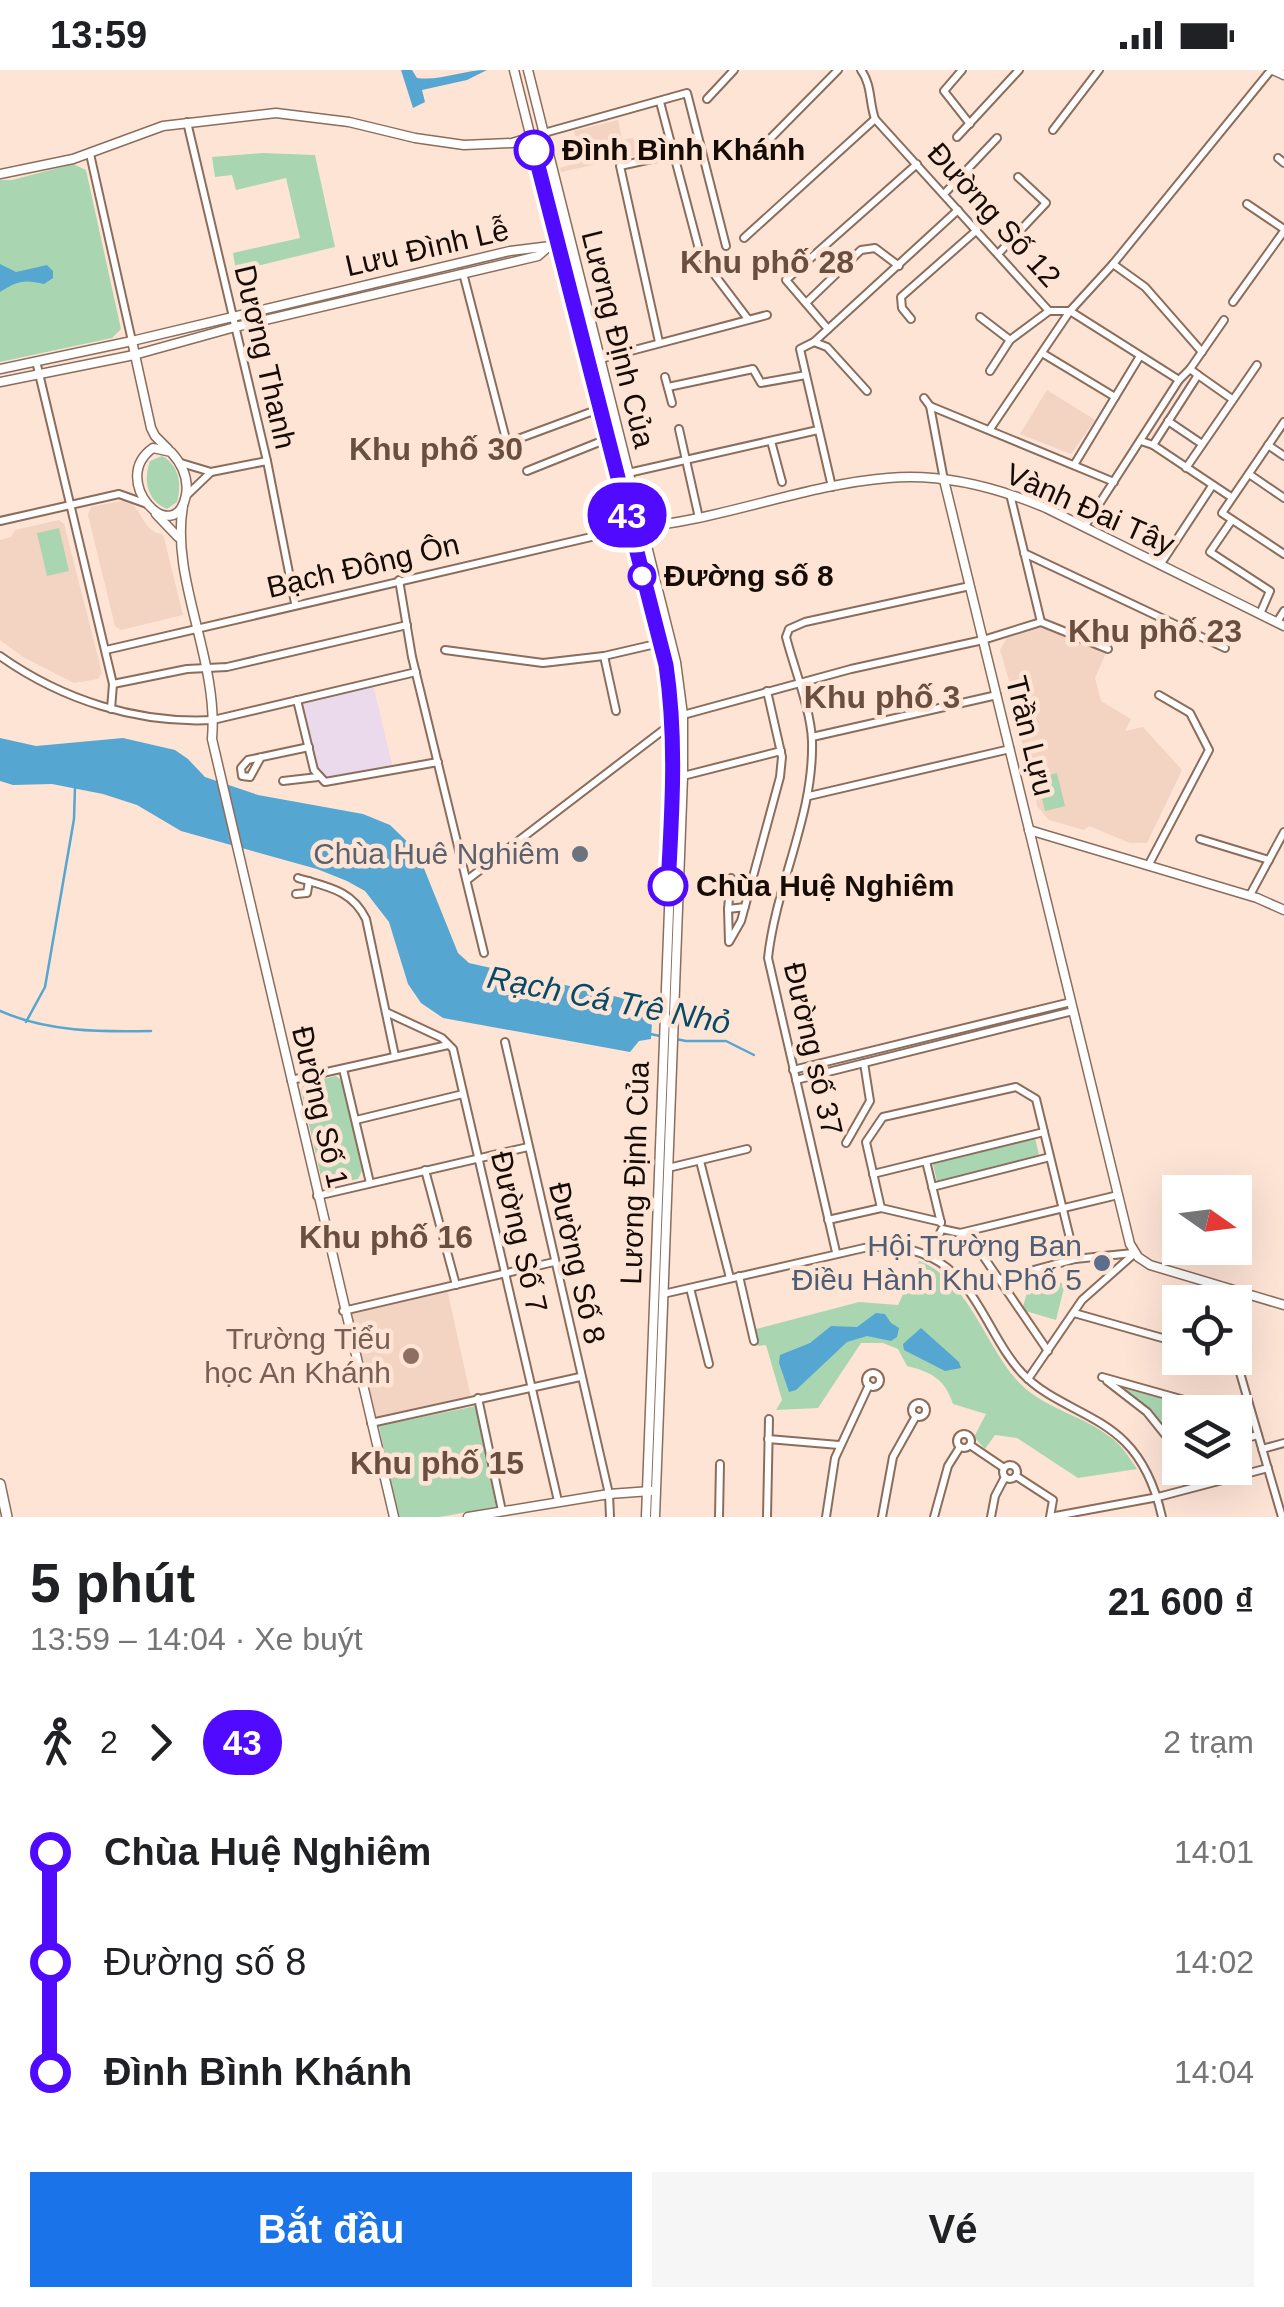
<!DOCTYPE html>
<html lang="vi">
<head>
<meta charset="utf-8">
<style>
	body { margin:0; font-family:Helvetica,sans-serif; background:#f6f6f6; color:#202124; height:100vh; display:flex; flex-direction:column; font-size:38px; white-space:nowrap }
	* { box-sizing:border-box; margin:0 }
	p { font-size:32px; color:#757577 }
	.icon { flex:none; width:55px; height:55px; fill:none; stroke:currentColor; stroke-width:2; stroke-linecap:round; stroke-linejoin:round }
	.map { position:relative; height:1447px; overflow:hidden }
	.panel { display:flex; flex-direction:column; background:#fff; flex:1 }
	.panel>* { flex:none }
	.badge { padding:0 20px; border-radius:32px; font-size:35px; line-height:65px }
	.needle { width:65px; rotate:104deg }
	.tools { position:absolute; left:1162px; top:1105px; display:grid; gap:20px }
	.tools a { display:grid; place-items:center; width:90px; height:90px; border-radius:0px; background:#fff; box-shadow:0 10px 40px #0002; font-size:50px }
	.map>.badge { position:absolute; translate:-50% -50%; box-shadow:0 0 0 5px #fff }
	.legs { display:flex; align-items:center; gap:15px; height:110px; padding:0 30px; font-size:32px }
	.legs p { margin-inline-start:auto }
	.head { display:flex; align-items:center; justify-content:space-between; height:170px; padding:0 30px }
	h1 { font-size:55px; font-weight:700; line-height:75px }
	.primary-button { display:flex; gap:20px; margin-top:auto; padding:20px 30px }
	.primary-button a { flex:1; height:115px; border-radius:0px; background:#1a73e8; color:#fff; font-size:40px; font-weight:700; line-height:115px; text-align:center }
	.primary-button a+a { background:#f6f6f6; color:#202124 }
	ul { padding:0 30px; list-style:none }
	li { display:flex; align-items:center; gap:35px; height:110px; font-size:38px }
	li i { display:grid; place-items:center; width:15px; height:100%; margin:0 12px; background:currentColor }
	li i::after { content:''; width:25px; height:25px; margin:-12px; border:8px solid; border-radius:50%; background:#fff }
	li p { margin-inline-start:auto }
	li:first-child i { background:linear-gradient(#0000 50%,currentColor 0) }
	li:last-child i { background:linear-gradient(currentColor 50%,#0000 0) }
	.status { display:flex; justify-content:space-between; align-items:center; height:70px; padding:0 50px; background:#fff; direction:ltr }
	.status svg { height:28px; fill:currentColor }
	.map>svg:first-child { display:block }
	.commercial { fill:#eadaeb }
	.built { fill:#f3d3c2 }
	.green { fill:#a9d6b1 }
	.water { fill:#56a6d2 }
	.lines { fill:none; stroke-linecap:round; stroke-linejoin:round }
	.stream { stroke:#56a6d2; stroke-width:2.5 }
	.street-casing { stroke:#8a6d5d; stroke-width:10 }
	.secondary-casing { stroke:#8a6d5d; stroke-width:11 }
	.primary-casing { stroke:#8a6d5d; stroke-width:12 }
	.street { stroke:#fff; stroke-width:6 }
	.secondary { stroke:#fff; stroke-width:8 }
	.primary { stroke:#fff; stroke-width:9 }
	.line-1-casing { stroke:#fff; stroke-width:22 }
	.line-1 { stroke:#4f0aff; stroke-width:15 }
	.stop-1-dot { fill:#fff; stroke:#4f0aff; stroke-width:5 }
	.worship-dot { fill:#6b7280; stroke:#fee4d5; stroke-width:4 }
	.service-dot { fill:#5c6f8a; stroke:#fee4d5; stroke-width:4 }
	.education-dot { fill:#8d6e63; stroke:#fee4d5; stroke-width:4 }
	.labels { text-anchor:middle; stroke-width:9; stroke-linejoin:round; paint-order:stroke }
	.stop-label { font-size:30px; font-weight:bold; fill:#160c06; stroke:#fee4d5; text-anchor:start }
	.street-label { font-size:30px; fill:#160c06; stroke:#fee4d5 }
	.worship-label { font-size:30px; fill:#5b616d; stroke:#fee4d5; text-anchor:end }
	.service-label { font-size:30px; fill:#4e5e75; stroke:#fee4d5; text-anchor:end }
	.education-label { font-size:30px; fill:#785e54; stroke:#fee4d5; text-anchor:end }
	.neighbourhood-label { font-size:32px; font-weight:bold; fill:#6a4e3f; stroke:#fee4d5 }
	.water-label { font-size:32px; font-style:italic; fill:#054a68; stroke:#fee4d5 }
</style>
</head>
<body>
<div class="status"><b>13:59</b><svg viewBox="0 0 49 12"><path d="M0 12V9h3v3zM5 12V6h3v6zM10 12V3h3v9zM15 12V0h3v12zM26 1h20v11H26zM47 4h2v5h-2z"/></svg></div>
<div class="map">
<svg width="1284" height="1447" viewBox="0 0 1284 1447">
	<rect width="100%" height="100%" fill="#fee4d5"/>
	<path class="commercial" d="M373 615 393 698 325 709 317 702 303 634Z"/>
	<g class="built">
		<path d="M618 50 622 70 633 68 637 85 561 102 560 98 581 91 574 61Z"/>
		<path d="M1047 320 1095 350 1071 384 1020 364Z"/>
		<path d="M130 429 148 457 156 463 163 464 183 545 121 560 115 556 88 445 91 437Z"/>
		<path d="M59 450 64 454 102 603 98 609 74 613 23 587 0 570V470L11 467 15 460Z"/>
		<path d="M1042 557 1106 583 1095 608 1101 631 1131 649 1125 661 1143 657 1182 700 1147 773H1130L1089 756 1084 760 1049 750 1037 736 1030 689H1026L1020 665 1024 662 1000 580 1007 568Z"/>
		<path d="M447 1219 471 1328 376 1350 351 1244 353 1239Z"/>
	</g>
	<g class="green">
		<path d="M263 83 315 85 335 177 236 201 233 183 300 168 286 108 236 120 232 105 215 107 212 87Z"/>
		<path d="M73 94 86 100 121 259 112 268 0 292V110H12Z"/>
		<path d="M162 386C179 395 182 414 177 432L167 439C147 431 143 410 150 391Z"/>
		<path d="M59 458 69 501 47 506 37 463Z"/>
		<path d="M1057 703 1065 736 1045 741 1037 708Z"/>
		<path d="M336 1006 342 1011 362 1101 358 1109 328 1115 322 1111 301 1020 305 1013Z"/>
		<path d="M1035 1068 1039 1085 937 1112 933 1094Z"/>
		<path d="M919 1191C967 1209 984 1272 1015 1308 1041 1339 1083 1344 1113 1369 1123 1377 1130 1389 1137 1399L1078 1408 1017 1368 995 1365 985 1379 974 1367 986 1344 953 1334C945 1309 931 1302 907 1296L898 1279 883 1273H861L818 1338 776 1340 782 1330 766 1275 758 1276 756 1259 859 1232 898 1235Z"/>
		<path d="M1032 1205 1065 1214 1056 1250 1022 1240Z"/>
		<path d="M1120 1317 1209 1342H1180V1377L1148 1337Z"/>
		<path d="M476 1336 496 1437 440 1447H398L379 1356Z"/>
	</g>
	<g class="water">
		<path d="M401 0H412L417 8C441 11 463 0 487 0L467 10 422 20 425 32 413 38Z"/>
		<path d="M0 194 16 202 47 195 53 201V208L44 214C24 209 17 211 0 222Z"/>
		<path d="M0 668 36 676 123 668 175 680 188 689 205 707 258 725 363 744 390 755 417 781 458 883 469 893 653 935 651 969 639 971 630 982 443 948 421 933 408 914 389 852 365 821 347 811 317 799 181 761 137 735 103 724 52 714 13 715 0 711Z"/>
		<path d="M876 1243 885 1244 891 1253 899 1258 897 1267 891 1271 867 1266 847 1272 796 1320 789 1322 779 1293 780 1285 810 1273 831 1256 857 1257Z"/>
		<path d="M921 1258 959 1292 961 1298 945 1301 904 1280 903 1274Z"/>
	</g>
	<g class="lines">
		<g class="stream">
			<path d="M0 941C48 962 99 962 151 961"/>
			<path d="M26 952 45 917 74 749 75 717"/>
			<path d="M650 964 686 971H726L754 985"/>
		</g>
		<defs>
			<g id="street">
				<path d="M861 0C872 15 869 32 875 49L1049 241H1070L1113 194 1271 0"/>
				<path d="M962 0 944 21 970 54"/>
				<path d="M707 29 734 0"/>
				<path d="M660 32 701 187 748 249"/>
				<path d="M187 52 267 391 295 533"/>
				<path d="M1053 60 1099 0"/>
				<path d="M544 63 687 23 726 176"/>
				<path d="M957 67 1019 0"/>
				<path d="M756 83 838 0"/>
				<path d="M90 84 132 271"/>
				<path d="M1278 88 1284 93"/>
				<path d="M944 124 997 68"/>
				<path d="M1247 134 1284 159"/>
				<path d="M744 168 875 49"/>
				<path d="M998 184 1046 133 1018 107"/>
				<path d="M1113 194 1145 217 1202 282"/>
				<path d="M463 203 507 373 599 339"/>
				<path d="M1233 232 1284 161"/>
				<path d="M806 233 861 180 875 178 899 196"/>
				<path d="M980 247 1010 270"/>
				<path d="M911 249 902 238 901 227 977 160"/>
				<path d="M828 259 786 210 917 94"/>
				<path d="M659 272 620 96 674 84"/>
				<path d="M814 272 827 277 867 321"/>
				<path d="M1042 283 1115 327"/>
				<path d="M36 291 113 614 111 639"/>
				<path d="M589 292 767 245"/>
				<path d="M990 301 1010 270 1049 241"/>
				<path d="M1198 305 1232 329"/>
				<path d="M665 307 672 333"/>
				<path d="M668 317 753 299 761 313 806 305"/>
				<path d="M924 328 930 336 944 410"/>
				<path d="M930 336 1114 412"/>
				<path d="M1168 351 1202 374"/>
				<path d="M1284 352 1222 443 1284 484"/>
				<path d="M679 359 699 448"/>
				<path d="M990 359 1070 241 1179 310"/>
				<path d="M771 371 782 412"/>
				<path d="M1141 371 1153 375 1231 427"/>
				<path d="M1153 375 1198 305 1190 299 1224 250"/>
				<path d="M1268 375 1284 386"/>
				<path d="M181 393 211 402 267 391"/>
				<path d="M1074 395 1140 286"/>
				<path d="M1186 398 1257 295"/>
				<path d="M527 401 607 369"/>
				<path d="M628 403 818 360"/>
				<path d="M1249 404 1284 428"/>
				<path d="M832 417 800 279 814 272 958 140"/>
				<path d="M1010 424 1041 552"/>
				<path d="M187 425 210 403"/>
				<path d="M1232 450 1210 482 1270 521 1260 544"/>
				<path d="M0 451 119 424 147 434"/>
				<path d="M1085 456 1179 310 1190 299"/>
				<path d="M1024 483 1225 578"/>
				<path d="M1160 495 1212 416"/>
				<path d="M399 510 412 587 484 883"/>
				<path d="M1277 552 1284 541"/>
				<path d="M106 580 630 458"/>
				<path d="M445 580 543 593 604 586 660 573"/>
				<path d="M0 586C62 630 138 654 213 650L416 602"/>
				<path d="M604 586 616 641"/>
				<path d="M113 614 187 599 227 597 407 555"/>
				<path d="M297 630 314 700 325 712 438 692"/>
				<path d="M812 667 997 625"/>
				<path d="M261 687 250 707 242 706 241 698 248 690 309 677"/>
				<path d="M683 706 781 681"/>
				<path d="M283 711 318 707"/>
				<path d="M809 726 1010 679"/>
				<path d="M1200 769 1269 790"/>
				<path d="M1149 794 1209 680 1190 643 1159 625"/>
				<path d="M298 808C328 817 352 820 366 849L395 986"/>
				<path d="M467 810 683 645 851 599 983 570 1041 552 1108 579"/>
				<path d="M296 824 307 823 309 811"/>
				<path d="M1250 825 1284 762"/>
				<path d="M745 837 728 839 729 872 741 851 780 707 782 687 767 621"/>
				<path d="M728 839 731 808"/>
				<path d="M386 942 442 968 453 979 558 1431"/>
				<path d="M505 972 609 1424 610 1447"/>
				<path d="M343 999 370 1113"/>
				<path d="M793 1000 1071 932"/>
				<path d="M291 1010 448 975"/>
				<path d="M796 1010 1073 941"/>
				<path d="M356 1050 463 1024"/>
				<path d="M846 1073 870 1031 864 993"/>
				<path d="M700 1091 730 1208"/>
				<path d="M926 1091 941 1153"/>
				<path d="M668 1098 747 1079"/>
				<path d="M425 1100 456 1215"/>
				<path d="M873 1104 1044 1062"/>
				<path d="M932 1117 1050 1087"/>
				<path d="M317 1126 528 1077"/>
				<path d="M881 1138 866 1072 883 1047 1016 1017 1036 1029 1075 1189"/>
				<path d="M828 1150 881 1138 941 1152"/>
				<path d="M960 1163 981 1183 1048 1281"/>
				<path d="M836 1182 768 888C776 814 814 746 812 671 811 640 794 598 786 567L789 559 805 552 970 516"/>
				<path d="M928 1187 942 1159 960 1163 1118 1125"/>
				<path d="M739 1206 754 1271"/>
				<path d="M1000 1209 1075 1189 1133 1183"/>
				<path d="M690 1218 709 1294"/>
				<path d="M663 1224 864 1178C889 1174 917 1178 939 1192 978 1216 991 1270 1022 1303 1051 1334 1095 1342 1125 1372 1144 1391 1156 1420 1162 1447"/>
				<path d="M343 1241 554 1192"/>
				<path d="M1074 1243 1180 1273"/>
				<path d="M1226 1288 1238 1296 1282 1447"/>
				<circle cx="873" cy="1310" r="7"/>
				<path d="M1102 1307 1227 1342"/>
				<path d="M1028 1309 1082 1230 1135 1183"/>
				<path d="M1107 1311 1147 1342 1180 1383"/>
				<path d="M478 1328 502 1441"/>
				<circle cx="919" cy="1340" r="7"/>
				<path d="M1235 1345 1253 1350"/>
				<path d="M371 1353 580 1307"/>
				<circle cx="964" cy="1371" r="7"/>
				<path d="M768 1369 839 1375"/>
				<path d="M1235 1371 1258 1365"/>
				<path d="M970 1375 1004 1398"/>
				<path d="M1262 1379 1284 1373"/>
				<circle cx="1010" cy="1402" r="7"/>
				<path d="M1016 1406 1053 1430 1050 1447 1158 1427 1268 1398"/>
				<path d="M719 1447 720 1394"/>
				<path d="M767 1447 769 1349"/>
				<path d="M826 1447 835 1388 869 1315"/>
				<path d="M882 1447 893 1387 916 1346"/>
				<path d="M934 1447 948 1396 960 1377"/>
				<path d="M991 1447 995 1426 1005 1407"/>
			</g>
			<g id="secondary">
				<path d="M514 0 670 625 674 708 646 1447"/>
				<path d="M528 0 676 592 683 645V706L655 1447"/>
				<path d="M1273 0 1284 5"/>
				<path d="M0 104 73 89 163 56 276 43 349 52 415 68 464 75 512 73 544 63"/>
				<path d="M132 271 151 358 155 366 168 379"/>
				<path d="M0 299 132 271 510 181 559 175"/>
				<path d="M0 312 134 285 235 257 538 186 547 178"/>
				<path d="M153 378 171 382C182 394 189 408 186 425 175 481 107 410 153 378Z"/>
				<path d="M944 410 1130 1174 1138 1187 1150 1195 1284 1235"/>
				<path d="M183 436C170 509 219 590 212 669L394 1447"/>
				<path d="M156 444 178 467"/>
				<path d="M630 458C718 452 801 415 888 408 942 403 996 417 1046 438L1284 556"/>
				<path d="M1029 760 1257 828 1284 840"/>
				<path d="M468 1447 609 1424 651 1421"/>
			</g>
			<path id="primary" d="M0 1414 7 1447"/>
		</defs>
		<use href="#street" class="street-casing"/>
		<use href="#secondary" class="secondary-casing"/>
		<use href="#primary" class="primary-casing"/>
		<use href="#street" class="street"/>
		<use href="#secondary" class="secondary"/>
		<use href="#primary" class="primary"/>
	</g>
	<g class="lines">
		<defs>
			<path id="line-1" d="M534 80 666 595C677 669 672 742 668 816"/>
		</defs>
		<use href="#line-1" class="line-1-casing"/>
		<use href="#line-1" class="line-1"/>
	</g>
	<g class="stop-1-dot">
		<circle cx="534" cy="80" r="18"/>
		<circle cx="642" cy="506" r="12"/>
		<circle cx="668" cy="816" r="18"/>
	</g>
	<circle class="worship-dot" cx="580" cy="784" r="10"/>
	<circle class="service-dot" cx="1102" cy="1193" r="10"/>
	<circle class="education-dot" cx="411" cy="1286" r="10"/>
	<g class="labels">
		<g class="stop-label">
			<text x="562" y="90">Đình Bình Khánh</text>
			<text x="664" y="516">Đường số 8</text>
			<text x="696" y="826">Chùa Huệ Nghiêm</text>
		</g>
		<g class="street-label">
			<text transform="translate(994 145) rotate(48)" y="10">Đường Số 12</text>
			<text transform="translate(427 178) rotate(-13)" y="10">Lưu Đình Lễ</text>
			<text transform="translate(618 269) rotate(76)" y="10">Lương Định Của</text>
			<text transform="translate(265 287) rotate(77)" y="10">Dương Thanh</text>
			<text transform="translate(1090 439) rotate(24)" y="10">Vành Đai Tây</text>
			<text transform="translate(363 496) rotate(-13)" y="10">Bạch Đông Ôn</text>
			<text transform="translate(1030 666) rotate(76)" y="10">Trần Lựu</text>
			<text transform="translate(813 979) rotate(77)" y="10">Đường số 37</text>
			<text transform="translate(320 1037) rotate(77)" y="10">Đường Số 1</text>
			<text transform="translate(635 1103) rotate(-88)" y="10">Lương Định Của</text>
			<text transform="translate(519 1162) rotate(77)" y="10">Đường Số 7</text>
			<text transform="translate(577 1193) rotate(77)" y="10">Đường Số 8</text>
		</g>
		<g class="worship-label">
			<text x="560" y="794">Chùa Huê Nghiêm</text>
		</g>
		<g class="service-label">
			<text x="1082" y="1186">Hội Trường Ban<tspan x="1082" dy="34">Điều Hành Khu Phố 5</tspan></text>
		</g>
		<g class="education-label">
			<text x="391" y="1279">Trường Tiểu<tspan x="391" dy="34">học An Khánh</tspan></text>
		</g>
		<g class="neighbourhood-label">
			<text x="767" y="203">Khu phố 28</text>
			<text x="436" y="390">Khu phố 30</text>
			<text x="1155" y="572">Khu phố 23</text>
			<text x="882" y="638">Khu phố 3</text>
			<text x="386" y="1178">Khu phố 16</text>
			<text x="437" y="1404">Khu phố 15</text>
		</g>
		<g class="water-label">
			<text transform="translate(609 930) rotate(11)" y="11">Rạch Cá Trê Nhỏ</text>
		</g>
	</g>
</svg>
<div class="tools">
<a><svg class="needle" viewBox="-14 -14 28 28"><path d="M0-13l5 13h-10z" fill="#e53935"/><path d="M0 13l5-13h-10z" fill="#757577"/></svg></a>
<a><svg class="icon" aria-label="locate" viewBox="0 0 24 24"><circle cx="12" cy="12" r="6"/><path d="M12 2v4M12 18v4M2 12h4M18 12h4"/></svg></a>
<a><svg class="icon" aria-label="layers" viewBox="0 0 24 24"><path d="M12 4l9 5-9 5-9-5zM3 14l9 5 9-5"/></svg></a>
</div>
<b class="badge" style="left:627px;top:445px;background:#4f0aff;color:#fff">43</b>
</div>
<section class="panel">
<div class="head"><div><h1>5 phút</h1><p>13:59 – 14:04 · Xe buýt</p></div><b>21 600 ₫</b></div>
<div class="legs"><svg class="icon" aria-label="walk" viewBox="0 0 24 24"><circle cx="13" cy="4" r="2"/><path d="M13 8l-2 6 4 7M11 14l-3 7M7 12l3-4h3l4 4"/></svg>2<svg class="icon" aria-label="forward" viewBox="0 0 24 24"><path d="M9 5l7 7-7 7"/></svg><b class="badge" style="background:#4f0aff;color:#fff">43</b><p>2 trạm</p></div>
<ul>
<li><i style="color:#4f0aff"></i><b>Chùa Huệ Nghiêm</b><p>14:01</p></li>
<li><i style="color:#4f0aff"></i><span>Đường số 8</span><p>14:02</p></li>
<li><i style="color:#4f0aff"></i><b>Đình Bình Khánh</b><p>14:04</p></li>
</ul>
<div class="primary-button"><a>Bắt đầu</a><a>Vé</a></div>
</section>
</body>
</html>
